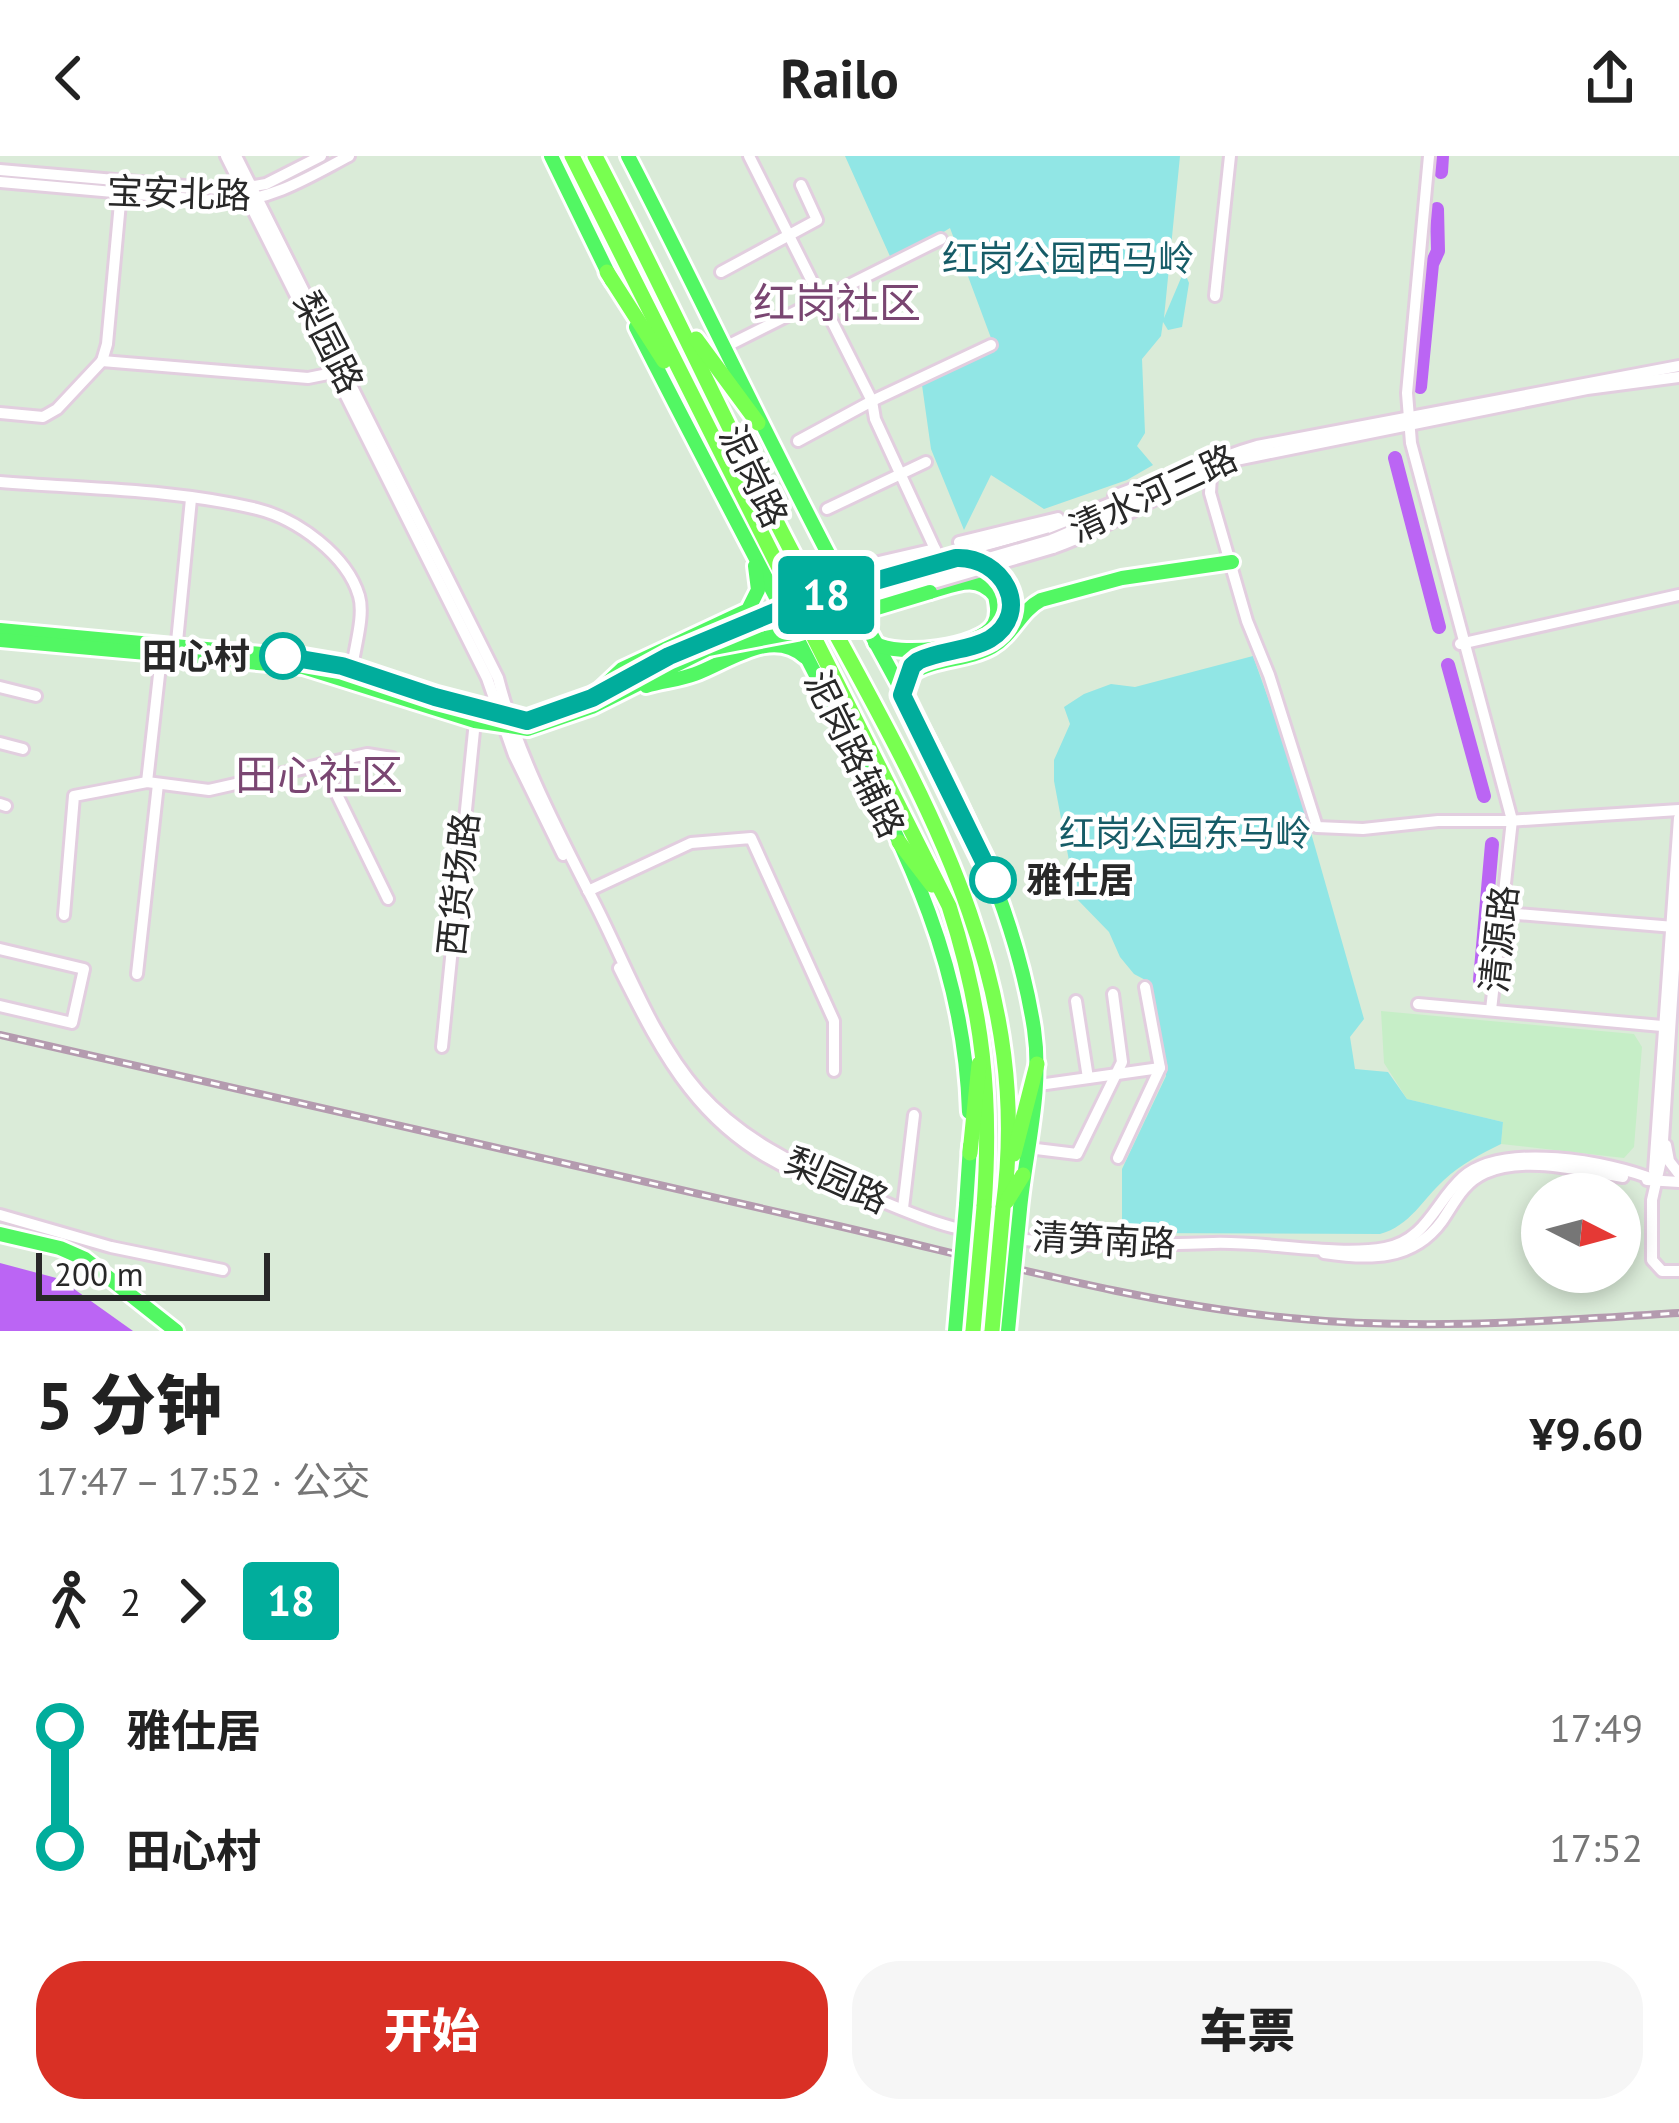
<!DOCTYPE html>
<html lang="zh">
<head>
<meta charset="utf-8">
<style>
	body { margin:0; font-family:"PT Sans","Noto Sans SC",sans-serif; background:#f6f6f6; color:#222; height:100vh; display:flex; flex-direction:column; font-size:45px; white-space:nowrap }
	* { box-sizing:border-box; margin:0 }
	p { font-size:39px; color:#767676 }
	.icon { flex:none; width:66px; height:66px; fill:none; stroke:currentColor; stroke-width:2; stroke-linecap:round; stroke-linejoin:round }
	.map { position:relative; height:1175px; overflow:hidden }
	.sheet { display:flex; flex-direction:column; background:#fff; flex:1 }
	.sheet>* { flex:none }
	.badge { padding:0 24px; border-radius:9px; font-size:42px; line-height:78px }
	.needle { width:78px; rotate:96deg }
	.fabs { position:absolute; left:1521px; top:1017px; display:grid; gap:24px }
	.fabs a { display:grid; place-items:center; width:120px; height:120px; border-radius:50%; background:#fff; box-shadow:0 6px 18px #0003; font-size:60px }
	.scale { position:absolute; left:36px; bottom:30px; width:234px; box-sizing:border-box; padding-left:12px; border:6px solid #282828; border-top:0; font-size:33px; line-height:42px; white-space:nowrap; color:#282828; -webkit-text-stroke:9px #fff; paint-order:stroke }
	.map>.badge { position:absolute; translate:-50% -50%; box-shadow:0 0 0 6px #fff }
	.legs { display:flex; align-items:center; gap:18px; height:132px; padding:0 36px; font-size:39px }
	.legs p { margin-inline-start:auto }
	.overview { display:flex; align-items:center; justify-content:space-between; height:204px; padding:0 36px }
	h1 { font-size:66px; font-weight:800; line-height:90px }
	.cta { display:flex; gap:24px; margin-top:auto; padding:24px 36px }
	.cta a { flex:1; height:138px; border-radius:48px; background:#d93025; color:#fff; font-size:48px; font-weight:800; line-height:138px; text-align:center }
	.cta a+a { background:#f6f6f6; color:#222 }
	ul { padding:0 36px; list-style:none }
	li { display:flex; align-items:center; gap:42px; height:120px; font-size:45px }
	li i { display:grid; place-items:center; width:18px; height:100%; margin:0 15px; background:currentColor }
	li i::after { content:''; width:30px; height:30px; margin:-15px; border:9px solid; border-radius:50%; background:#fff }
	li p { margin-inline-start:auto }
	li:first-child i { background:linear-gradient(#0000 50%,currentColor 0) }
	li:last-child i { background:linear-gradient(currentColor 50%,#0000 0) }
	header { display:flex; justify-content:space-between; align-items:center; height:156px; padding:0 36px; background:#fff; font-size:54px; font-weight:800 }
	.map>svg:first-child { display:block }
	.education { fill:#c6eec7 }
	.green { fill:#91e6e5 }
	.water { fill:#bb65f4 }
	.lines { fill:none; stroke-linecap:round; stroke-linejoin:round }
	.river { stroke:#bb65f4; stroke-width:14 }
	.minor-casing { stroke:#e2cedf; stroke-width:16 }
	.major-casing { stroke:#fff; stroke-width:20 }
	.highway-casing { stroke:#fff; stroke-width:21 }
	.minor { stroke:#fff; stroke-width:10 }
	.major { stroke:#52f763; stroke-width:14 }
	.highway { stroke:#78ff50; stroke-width:15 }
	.rail-casing { stroke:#b49baf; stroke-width:8 }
	.rail { stroke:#fff; stroke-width:3; stroke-dasharray:9; stroke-linecap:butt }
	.minor-bridge-casing { stroke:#e2cedf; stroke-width:16; stroke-linecap:butt }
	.major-bridge-casing { stroke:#fff; stroke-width:20; stroke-linecap:butt }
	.highway-bridge-casing { stroke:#fff; stroke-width:21; stroke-linecap:butt }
	.minor-bridge { stroke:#fff; stroke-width:10 }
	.major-bridge { stroke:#52f763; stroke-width:14 }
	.highway-bridge { stroke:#78ff50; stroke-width:15 }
	.line-1-casing { stroke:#fff; stroke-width:27 }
	.line-1 { stroke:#01ad9c; stroke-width:18 }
	.stop-1-dot { fill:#fff; stroke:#01ad9c; stroke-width:6 }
	.labels { text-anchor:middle; stroke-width:9; stroke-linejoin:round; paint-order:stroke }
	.street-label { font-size:36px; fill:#282828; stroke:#fff }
	.park-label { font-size:36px; fill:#165c67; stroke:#fff }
	.stop-label { font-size:36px; font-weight:bold; fill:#282828; stroke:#fff; text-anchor:end }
	.quarter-label { font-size:42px; fill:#7a4672; stroke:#fff }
</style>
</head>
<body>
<header><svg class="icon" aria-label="back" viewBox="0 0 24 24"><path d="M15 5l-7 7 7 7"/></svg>Railo<svg class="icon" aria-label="share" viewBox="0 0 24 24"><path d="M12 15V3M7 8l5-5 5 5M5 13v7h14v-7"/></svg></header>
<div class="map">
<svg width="1679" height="1175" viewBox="0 0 1679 1175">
	<rect width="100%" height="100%" fill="#daebd8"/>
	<path class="education" d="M1381 855 1634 878 1642 891 1634 991 1624 1002 1501 988 1503 966 1407 943 1384 907Z"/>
	<g class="green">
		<path d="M845 0H1180L1164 162 1184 115 1189 127 1182 171 1168 174 1163 166 1161 180 1142 203 1145 277 1137 290 1153 309 1127 324 1044 353 991 319 964 374 931 293 922 229 994 190 950 72 893 107Z"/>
		<path d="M1253 500 1290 603 1364 863 1350 881 1355 913 1388 916 1407 943 1503 966 1501 988C1481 998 1461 1008 1444 1024 1423 1043 1410 1070 1380 1078L1122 1077V1013L1166 920 1151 827 1134 818 1120 801 1109 776 1076 742 1054 625V604L1070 568 1064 551 1084 538 1111 528 1135 531Z"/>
	</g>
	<path class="water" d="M0 1107 60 1123 133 1175H0Z"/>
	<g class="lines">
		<g class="river">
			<path d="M1441 16 1442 0"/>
			<path d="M1420 231 1432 108 1438 95 1437 53"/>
			<path d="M1395 302 1439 471"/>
			<path d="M1448 509 1484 640"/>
			<path d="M1480 824 1492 688"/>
		</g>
		<defs>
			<g id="minor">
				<path d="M226 0 487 522 514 599 563 699"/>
				<path d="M236 0 498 522C519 604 560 679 598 754 628 814 654 885 699 936 739 981 795 1010 850 1032 883 1045 917 1062 952 1071 1032 1092 1131 1090 1213 1087 1266 1085 1336 1101 1385 1092 1427 1084 1435 1046 1463 1021 1503 986 1609 1005 1655 1024"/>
				<path d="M749 0 872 245 875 263 935 393"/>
				<path d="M1429 0 1407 237 1411 287 1512 664 1491 854"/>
				<path d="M0 14 230 34 266 28 321 0"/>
				<path d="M0 26 227 46C273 44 309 21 349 0"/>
				<path d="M721 116 817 64 801 29"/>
				<path d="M1215 140 1230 0"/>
				<path d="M733 187 941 83"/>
				<path d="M102 205 107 188 121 36"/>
				<path d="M0 257 43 261 57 253 102 205 308 222 338 216"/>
				<path d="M798 285 872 245 991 189"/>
				<path d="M1212 303 1210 337 1247 465 1269 519 1317 671 1363 673 1438 665H1508L1679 654"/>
				<path d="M0 326C85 333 175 333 257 353 297 363 347 399 359 440 365 460 354 493 352 513"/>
				<path d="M1114 340 1164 321"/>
				<path d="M827 353 926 306"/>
				<path d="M1051 384C1121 356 1183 311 1257 290L1679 210"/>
				<path d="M959 386 1058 362"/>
				<path d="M1053 392C1118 369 1172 329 1236 304L1587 233 1679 221"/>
				<path d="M870 408 935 393"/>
				<path d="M837 412 848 418 869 420 1045 373 1122 343"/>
				<path d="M1460 488 1679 439"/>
				<path d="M176 496 191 343"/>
				<path d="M0 531 36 540"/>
				<path d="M0 587 23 593"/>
				<path d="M322 608 388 743"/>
				<path d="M147 626 162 492"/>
				<path d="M0 648 6 650"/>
				<path d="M588 735 691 687 751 682 834 865V915"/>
				<path d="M1679 735 1662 1000 1652 1044V1104L1662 1115H1679"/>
				<path d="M1517 758 1674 771"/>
				<path d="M64 759 74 640 147 626 209 634 367 598 392 602"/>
				<path d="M0 793 84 813 72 867 0 850"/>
				<path d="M619 812C664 902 702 976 800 1018"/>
				<path d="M137 818 158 628"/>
				<path d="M1076 845 1088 922"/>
				<path d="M1418 848 1662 870"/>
				<path d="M442 891 475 565"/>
				<path d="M1039 929 1160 912"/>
				<path d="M1666 989 1669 1005 1679 1018"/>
				<path d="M1028 992 1077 998 1122 906 1113 838"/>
				<path d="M1118 1002 1160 912 1145 831"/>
				<path d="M1654 1015 1679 662"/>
				<path d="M1647 1024 1679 1026"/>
				<path d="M903 1052 914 959"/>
				<path d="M0 1059 111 1091 223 1114"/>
				<path d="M1324 1097C1369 1104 1413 1105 1442 1065 1455 1046 1463 1027 1485 1017 1524 999 1582 1015 1623 1021"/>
			</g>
			<g id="major">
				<path d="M551 0 612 125"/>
				<path d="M628 0C698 135 762 272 833 407 910 556 1008 704 1034 873 1043 935 1026 992 1020 1053"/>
				<path d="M636 171C698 294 763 414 825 537 896 677 964 794 969 956"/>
				<path d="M916 414 963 402 994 412C1012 432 1015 455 998 476"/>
				<path d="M0 474 304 502 508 561 527 564 559 554"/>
				<path d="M0 484 303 511 475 565 528 573 592 551 708 493"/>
				<path d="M875 487C897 502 981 492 994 468 999 459 997 449 995 440 977 417 955 429 930 436"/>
				<path d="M909 519C933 502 967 505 992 491 1013 479 1020 455 1041 444L1122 422 1232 406"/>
				<path d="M628 522 688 492"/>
				<path d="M646 530C662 525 679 524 695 518 728 506 772 471 805 501"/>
				<path d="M592 541 622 513 748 454 758 434 755 410"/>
				<path d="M966 1049 970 990"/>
				<path d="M0 1078 60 1092 85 1103 176 1175"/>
			</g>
			<g id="highway">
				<path d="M572 0 949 750C983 855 992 941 984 1051"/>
				<path d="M595 0C658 121 715 245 777 367 889 589 1039 790 1003 1052"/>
				<path d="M607 116 664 205"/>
				<path d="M696 183 758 267"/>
				<path d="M899 686 932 729"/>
				<path d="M970 997 979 908"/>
				<path d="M1014 998 1037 908"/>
				<path d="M1007 1045 1023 1019"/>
			</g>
		</defs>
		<use href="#minor" class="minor-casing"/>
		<use href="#major" class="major-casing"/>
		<use href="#highway" class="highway-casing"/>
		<use href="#minor" class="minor"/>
		<use href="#major" class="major"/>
		<use href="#highway" class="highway"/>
		<defs>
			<path id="rail" d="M0 879C274 941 547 1003 821 1066 976 1101 1132 1147 1290 1162 1420 1175 1549 1165 1679 1157"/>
		</defs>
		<use href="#rail" class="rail-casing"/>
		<use href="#rail" class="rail"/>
		<defs>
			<g id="minor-bridge">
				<path d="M754 470 1051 384"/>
				<path d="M769 475 1053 392"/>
			</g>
			<g id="major-bridge">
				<path d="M705 485 794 448 916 414"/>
				<path d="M708 493 797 476 930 436"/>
				<path d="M955 1175 966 1049"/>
				<path d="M1008 1175 1020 1053"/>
			</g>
			<g id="highway-bridge">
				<path d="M973 1175 984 1051"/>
				<path d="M992 1175 1003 1052"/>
			</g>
		</defs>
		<use href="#minor-bridge" class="minor-bridge-casing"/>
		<use href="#major-bridge" class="major-bridge-casing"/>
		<use href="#highway-bridge" class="highway-bridge-casing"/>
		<use href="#minor-bridge" class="minor-bridge"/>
		<use href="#major-bridge" class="major-bridge"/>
		<use href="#highway-bridge" class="highway-bridge"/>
	</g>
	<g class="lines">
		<defs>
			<path id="line-1" d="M283 500 342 510 435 541 527 565 592 542 669 500 794 448 956 402C1002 400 1034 455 990 483 969 495 941 494 918 505L912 510 902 539 993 724"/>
		</defs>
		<use href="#line-1" class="line-1-casing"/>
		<use href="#line-1" class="line-1"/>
	</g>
	<g class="stop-1-dot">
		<circle cx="283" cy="500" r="21"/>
		<circle cx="993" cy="724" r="21"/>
	</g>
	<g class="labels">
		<g class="street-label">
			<text transform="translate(179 37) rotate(2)" y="13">宝安北路</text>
			<text transform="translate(329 186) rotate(63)" y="13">梨园路</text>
			<text transform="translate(754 320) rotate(64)" y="13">泥岗路</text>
			<text transform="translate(1153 337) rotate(-25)" y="13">清水河三路</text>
			<text transform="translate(855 598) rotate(64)" y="13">泥岗路辅路</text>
			<text transform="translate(458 728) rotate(-84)" y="13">西货场路</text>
			<text transform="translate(1499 783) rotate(-84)" y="13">清源路</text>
			<text transform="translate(837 1024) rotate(24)" y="13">梨园路</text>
			<text transform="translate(1104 1084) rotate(3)" y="13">清笋南路</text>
		</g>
		<g class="park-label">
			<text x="1068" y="115">红岗公园西马岭</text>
			<text x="1185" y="690">红岗公园东马岭</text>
		</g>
		<g class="stop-label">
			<text x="250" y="513">田心村</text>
			<text x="1026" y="737" text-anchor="start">雅仕居</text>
		</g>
		<g class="quarter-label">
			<text x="837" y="162">红岗社区</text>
			<text x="319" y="634">田心社区</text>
		</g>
	</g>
</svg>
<div class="fabs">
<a><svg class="needle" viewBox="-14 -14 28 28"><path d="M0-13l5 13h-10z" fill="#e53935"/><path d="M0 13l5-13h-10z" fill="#767676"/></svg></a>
</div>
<div class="scale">200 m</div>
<b class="badge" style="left:826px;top:439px;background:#01ad9c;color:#fff">18</b>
</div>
<section class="sheet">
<div class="overview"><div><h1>5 分钟</h1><p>17:47 – 17:52 · 公交</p></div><b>¥9.60</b></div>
<div class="legs"><svg class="icon" aria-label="walk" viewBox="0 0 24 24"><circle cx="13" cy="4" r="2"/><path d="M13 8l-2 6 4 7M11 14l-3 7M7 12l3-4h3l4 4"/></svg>2<svg class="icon" aria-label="forward" viewBox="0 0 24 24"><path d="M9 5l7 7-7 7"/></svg><b class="badge" style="background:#01ad9c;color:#fff">18</b></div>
<ul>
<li><i style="color:#01ad9c"></i><b>雅仕居</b><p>17:49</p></li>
<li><i style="color:#01ad9c"></i><b>田心村</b><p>17:52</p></li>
</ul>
<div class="cta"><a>开始</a><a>车票</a></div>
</section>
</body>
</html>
